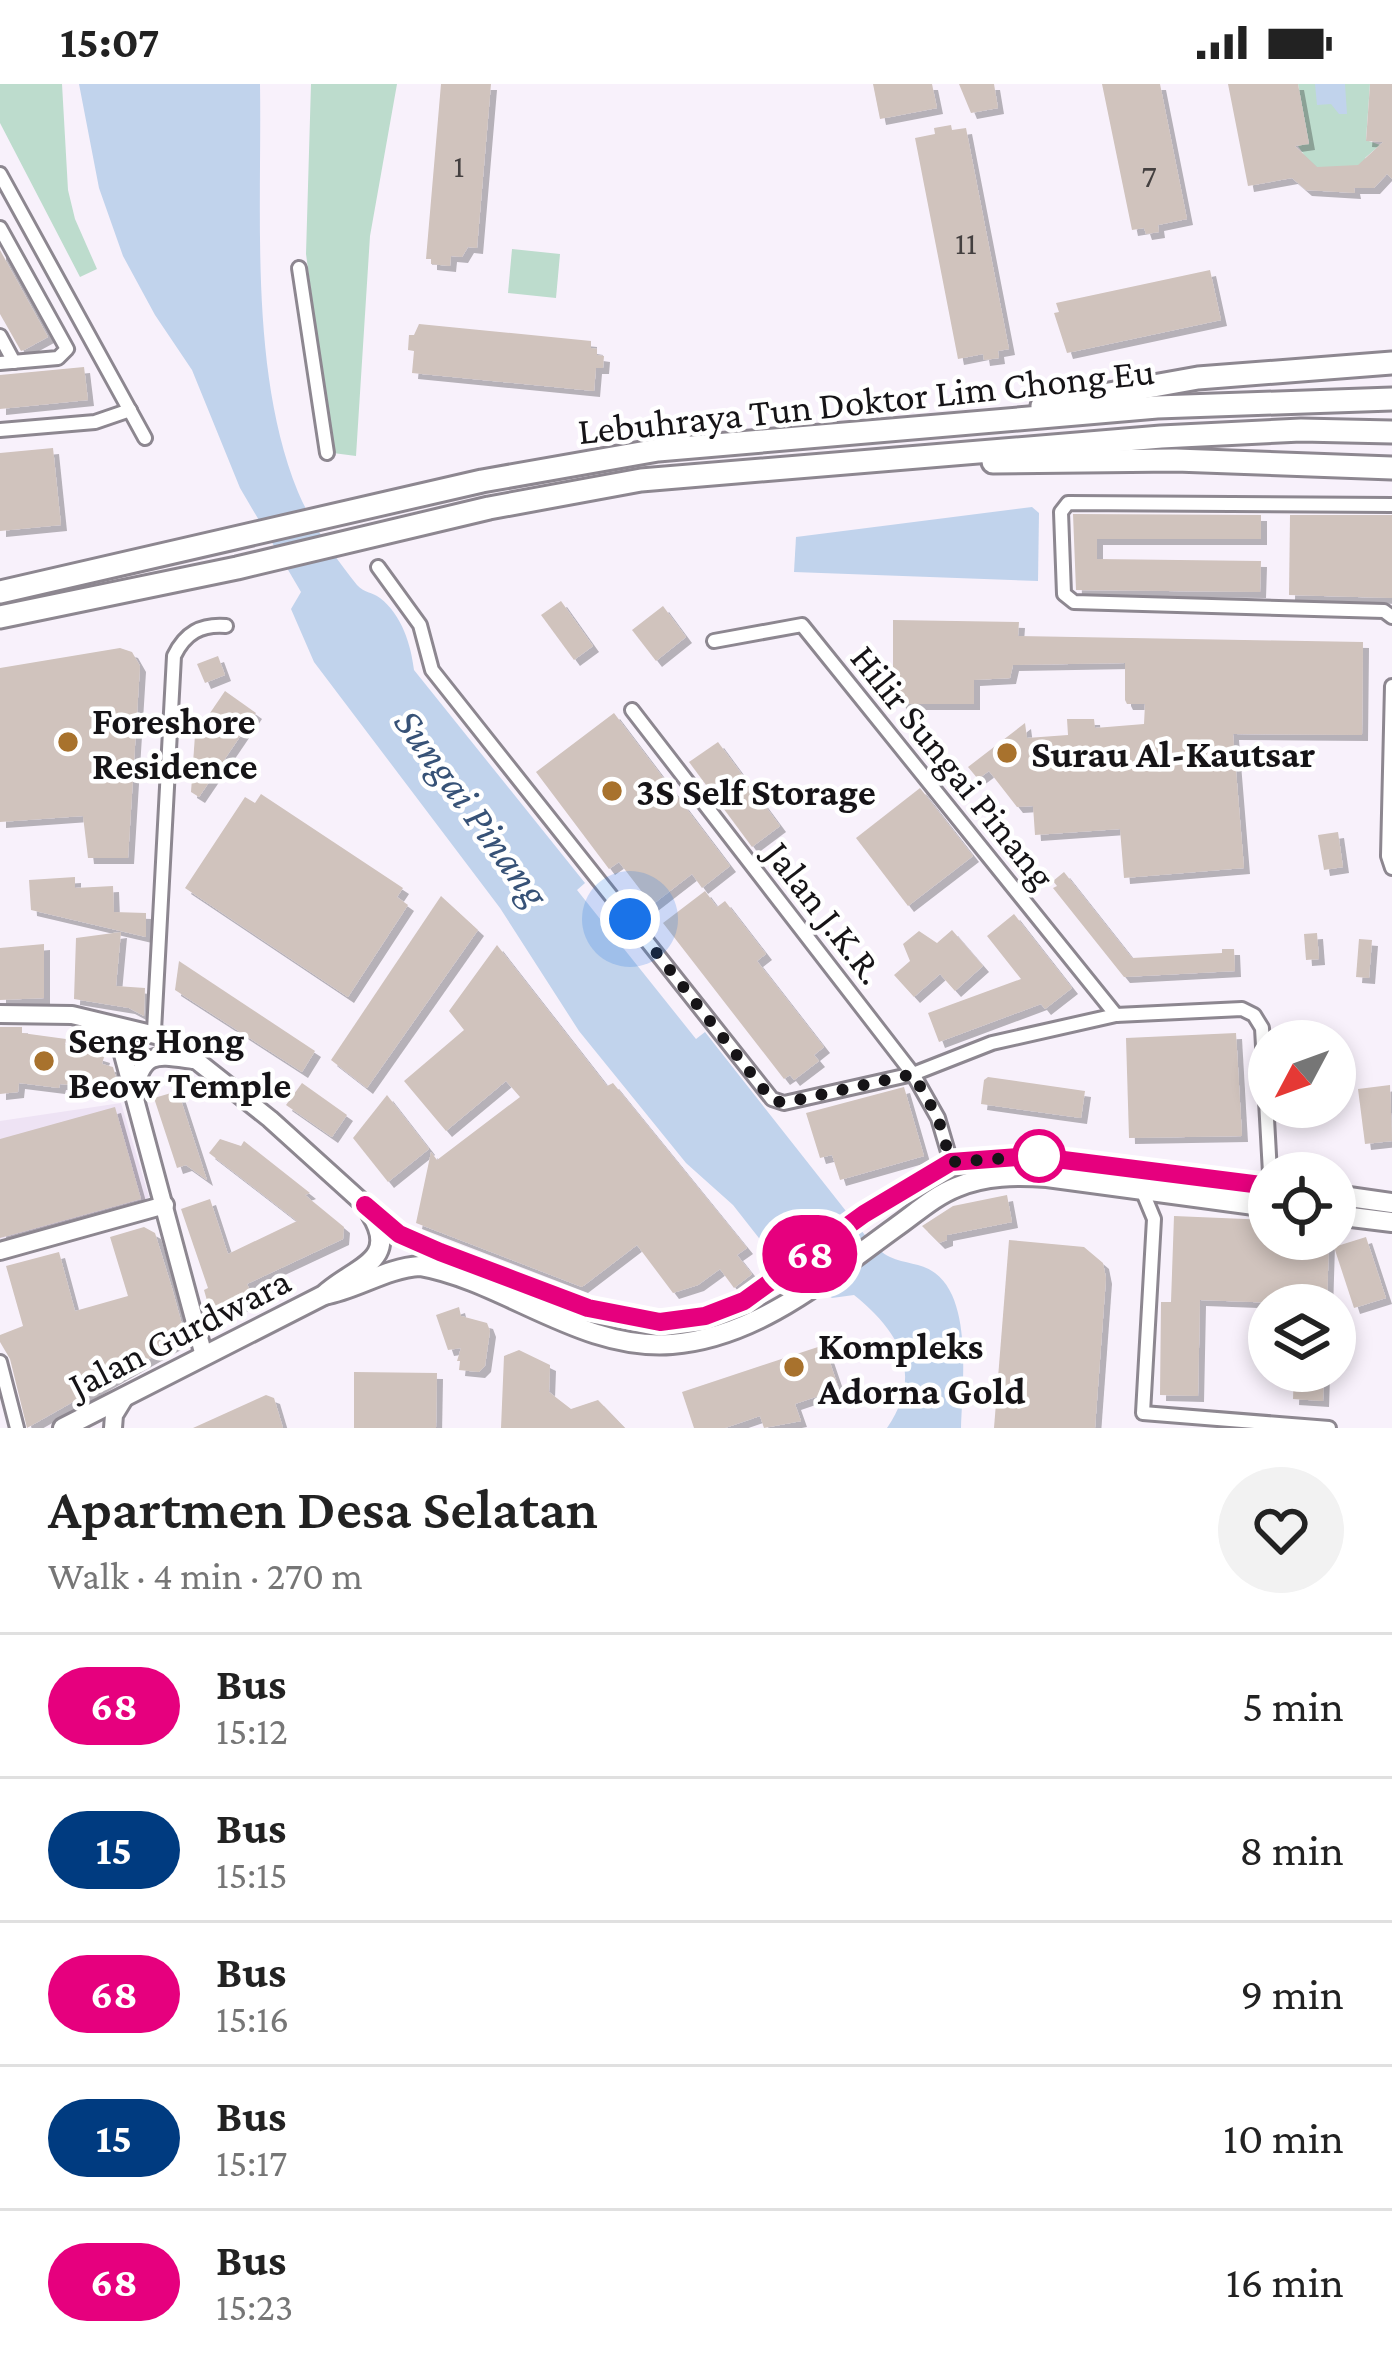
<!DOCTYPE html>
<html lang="en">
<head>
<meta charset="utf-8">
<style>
	body { margin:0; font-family:"Crimson Pro",serif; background:#f2f2f2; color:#222; height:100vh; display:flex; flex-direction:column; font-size:45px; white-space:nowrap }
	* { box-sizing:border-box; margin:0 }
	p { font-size:39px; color:#767676 }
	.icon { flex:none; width:66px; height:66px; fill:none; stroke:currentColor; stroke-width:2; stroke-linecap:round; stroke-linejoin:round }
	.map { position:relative; height:1344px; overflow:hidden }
	.sheet { display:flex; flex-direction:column; background:#fff; flex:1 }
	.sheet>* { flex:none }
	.badge { padding:0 24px; border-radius:39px; font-size:42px; line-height:78px }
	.needle { width:78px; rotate:229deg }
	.controls { position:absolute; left:1248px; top:936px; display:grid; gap:24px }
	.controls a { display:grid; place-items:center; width:108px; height:108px; border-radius:50%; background:#fff; box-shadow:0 6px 18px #0003; font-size:60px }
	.you { position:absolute; width:60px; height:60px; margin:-30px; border:9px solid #fff; border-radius:50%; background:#1a73e8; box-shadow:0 0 0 18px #1a73e833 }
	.map>.badge { position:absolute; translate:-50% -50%; box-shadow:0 0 0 6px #fff }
	.round { display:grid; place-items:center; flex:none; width:126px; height:126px; border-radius:63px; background:#f2f2f2 }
	.headline { display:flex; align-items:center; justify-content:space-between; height:204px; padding:0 48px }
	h1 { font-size:57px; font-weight:600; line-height:90px }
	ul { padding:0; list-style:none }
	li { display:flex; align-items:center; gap:36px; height:144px; padding:0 48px; border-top:3px solid #e0e0e0 }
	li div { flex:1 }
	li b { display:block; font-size:45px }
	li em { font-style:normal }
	li .badge { min-width:132px; font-weight:700; text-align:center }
	.status { display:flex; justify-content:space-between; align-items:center; height:84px; padding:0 60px; background:#fff; direction:ltr }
	.status svg { height:33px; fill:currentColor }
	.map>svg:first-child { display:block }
	.built { fill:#eee3f4 }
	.green { fill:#bddccd }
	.water { fill:#c1d3ec }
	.building { fill:#d0c3bd; filter:url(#shadow) }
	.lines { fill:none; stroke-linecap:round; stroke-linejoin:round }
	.street-casing { stroke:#8d8790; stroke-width:18 }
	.secondary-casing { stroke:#8d8790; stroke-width:22 }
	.primary-casing { stroke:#8d8790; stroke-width:24 }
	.highway-casing { stroke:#8d8790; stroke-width:27 }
	.street { stroke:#fff; stroke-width:12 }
	.secondary { stroke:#fff; stroke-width:16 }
	.primary { stroke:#fff; stroke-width:18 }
	.highway { stroke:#fff; stroke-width:21 }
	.line-casing { stroke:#fff; stroke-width:27 }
	.line { stroke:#e6007e; stroke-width:18 }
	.walk { stroke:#161417; stroke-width:12; stroke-dasharray:0 21.6 }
	.poi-dot { fill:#a8722d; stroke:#fff; stroke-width:4.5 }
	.stop-dot { fill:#fff; stroke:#e6007e; stroke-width:6 }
	.labels { text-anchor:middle; stroke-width:9; stroke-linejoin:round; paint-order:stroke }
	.number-label { font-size:33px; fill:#444040 }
	.street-label { font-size:39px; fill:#161417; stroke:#fff }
	.poi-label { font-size:39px; font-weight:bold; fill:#161417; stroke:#fff; text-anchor:start }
	.water-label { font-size:42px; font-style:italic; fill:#375277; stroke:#fff }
</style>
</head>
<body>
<div class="status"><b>15:07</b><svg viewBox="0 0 49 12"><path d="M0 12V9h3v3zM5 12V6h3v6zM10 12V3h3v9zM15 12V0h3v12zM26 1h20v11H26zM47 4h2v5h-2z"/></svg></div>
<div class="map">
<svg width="1392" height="1344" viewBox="0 0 1392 1344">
	<defs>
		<filter id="shadow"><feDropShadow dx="6" dy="6" stdDeviation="0" flood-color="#0004"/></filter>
	</defs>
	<rect width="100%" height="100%" fill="#f8f1fb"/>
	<path class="built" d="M121 1019 149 1113 143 1118 0 1155V1037Z"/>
	<g class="green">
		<path d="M0 0H62L68 106 75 135 97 185 80 193 0 39Z"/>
		<path d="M311 0H397L370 152 356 372 333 369 306 170Z"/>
		<path d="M1298 0H1370L1366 56 1380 61 1365 74 1370 80 1315 87 1298 62 1309 59Z"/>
		<path d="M512 165 560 170 556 214 508 209Z"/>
	</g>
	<g class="water">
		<path d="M79 0H260C262 130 249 287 298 408 311 439 336 475 357 501 364 509 372 508 380 514 402 531 411 561 414 586L585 799 577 806 696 955 705 948 868 1155C875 1161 882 1170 890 1173 905 1180 922 1179 935 1189 973 1217 962 1302 961 1344H887C924 1290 900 1248 854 1211L832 1214 773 1172 733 1121 686 1079 579 947 500 824 314 578 291 525 301 508 240 404 192 286 155 231 123 172 99 104Z"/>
		<path d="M1315 0H1345L1347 30H1339L1331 20 1317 21Z"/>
		<path d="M1032 423 1039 429 1038 497 794 488 796 453Z"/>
	</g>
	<g class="building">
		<path d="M441 0H491L477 164 468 163 462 173 451 172 450 182 431 180V175H426Z"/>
		<path d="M873 0H932L937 24 880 35Z"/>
		<path d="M959 0H994L998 24 971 29Z"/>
		<path d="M1102 0H1160L1187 135 1158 141 1159 148 1146 150 1144 144 1132 146Z"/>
		<path d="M1228 0H1298L1309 60 1295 62 1317 83 1358 81 1383 58 1366 57 1370 0H1392V95L1387 90 1374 104H1354L1355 109 1306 106 1292 94 1248 102Z"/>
		<path d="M951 41 952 46 966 44 1009 265 998 267 999 274 984 276 983 270 958 275 915 54 935 50 934 44Z"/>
		<path d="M0 166 48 253 24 266 21 267 0 230Z"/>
		<path d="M1210 186 1221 236 1067 269 1054 229 1059 228 1056 219Z"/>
		<path d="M419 240 591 257V264L597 265V271L604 272 603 284H596L594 307 412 289 414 267 408 266 409 251H414Z"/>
		<path d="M84 283 88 316 0 325V291Z"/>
		<path d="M53 364 61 441 0 447V369Z"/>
		<path d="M1073 430 1261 431V455H1097V475L1261 477 1260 508 1076 506Z"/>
		<path d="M1290 431H1392V514L1289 511Z"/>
		<path d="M561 517 593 562 574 576 541 531Z"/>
		<path d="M663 522 686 553 656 577 632 546Z"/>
		<path d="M893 536 1019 538 1018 552 1363 558 1362 651 1233 650 1244 784 1124 794 1120 745 1035 751 1033 722 1017 723 989 687 978 695 968 683 1025 639 1027 654 1068 651 1067 635H1094L1095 644 1144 640 1145 620H1127L1125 616V579L1013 581 1010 594 974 596V620H900L899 600H895L893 590Z"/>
		<path d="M120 564 132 568 140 582 128 774H88L83 732 0 738V584Z"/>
		<path d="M218 572 225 591 205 599 197 580Z"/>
		<path d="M225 607 256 629 199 713 191 708 195 651Z"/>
		<path d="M614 629 730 782 702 804 692 790 652 821 619 778 609 785 536 688Z"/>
		<path d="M718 658 780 742 752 763 689 678Z"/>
		<path d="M920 704 973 772 908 822 856 754Z"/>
		<path d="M261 710 403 804 397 813 408 821 348 913 185 804 245 713 255 719Z"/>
		<path d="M1338 748 1343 783 1324 786 1318 751Z"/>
		<path d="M1064 788 1132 874 1222 869V865H1234L1235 887 1124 893 1053 804 1057 802 1053 797Z"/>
		<path d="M75 793V804L113 802 114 828 146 829V853L31 826 29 796Z"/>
		<path d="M705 807 717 823 725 817 766 870 757 877 824 963 814 971 819 977 794 996 790 991 784 995 663 839Z"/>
		<path d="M441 812 478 846 367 1004 331 976Z"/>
		<path d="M1014 830 1072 904 1045 925 1041 920 939 958 928 929 1021 895 987 852Z"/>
		<path d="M952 846 983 882 955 907 940 890 914 913 894 891 910 877 903 860 919 847 937 859Z"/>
		<path d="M121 848 116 902 145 904 144 932 129 924 74 915 76 854Z"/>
		<path d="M1317 849 1319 875 1306 876 1304 850Z"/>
		<path d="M1359 855 1372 856 1369 894 1356 893Z"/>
		<path d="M44 860V914L0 916V864Z"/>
		<path d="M497 861 607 1002 613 999 747 1164 737 1171 752 1190 734 1204 720 1185 698 1201 673 1209 637 1161 582 1203 416 1139 431 1068 437 1076 520 1013 506 997 446 1047 404 997 464 946 449 927Z"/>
		<path d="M179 877 315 967 302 988 175 906Z"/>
		<path d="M0 943H22V949L66 955 65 961 104 973 102 980 113 983 119 1004 60 1000 59 1004 19 999 18 1008 0 1010Z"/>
		<path d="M1236 949 1242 1052 1129 1054 1126 954Z"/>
		<path d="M988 993 1085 1007 1081 1034 981 1020 984 996Z"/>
		<path d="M302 999 347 1031 332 1053 286 1021Z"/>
		<path d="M1390 1001 1392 1057 1365 1060 1358 1005Z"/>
		<path d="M904 1003 924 1072 840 1096 832 1071 820 1074 806 1029Z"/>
		<path d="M178 1007 207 1096 186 1081 177 1084 154 1014Z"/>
		<path d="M387 1011 429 1065 388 1098 353 1054Z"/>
		<path d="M115 1023 141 1115 0 1154V1055Z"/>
		<path d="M220 1055 241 1062 244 1057 310 1109 305 1111 344 1143 343 1155 247 1200 254 1215 220 1233 210 1227 204 1206 208 1204 181 1125 210 1115 228 1170 297 1137 209 1069Z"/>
		<path d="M1007 1111 1012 1138 947 1151V1156L939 1159 922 1142 953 1122Z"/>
		<path d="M1174 1132 1269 1136V1155H1329L1327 1221 1200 1216 1198 1312 1160 1311 1161 1218H1171Z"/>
		<path d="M144 1143 155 1149 172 1204 183 1244 175 1260 27 1344 10 1275 0 1258V1251L23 1242 6 1182 59 1168 75 1227 128 1212 110 1153Z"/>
		<path d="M1366 1153 1386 1214 1354 1224 1334 1163Z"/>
		<path d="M1009 1156 1084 1163 1103 1179 1106 1194 1095 1344H994Z"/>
		<path d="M459 1223 461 1232 487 1239 490 1247 485 1282 479 1288 459 1286 460 1277H457L461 1264 448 1266 436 1231Z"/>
		<path d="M824 1261 839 1305 795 1320 801 1337 764 1344 760 1332 725 1344H694L682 1308Z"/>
		<path d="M519 1266 550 1281 549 1308 571 1325 598 1316 625 1344H501L504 1272Z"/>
		<path d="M1294 1287H1324L1323 1317 1293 1315Z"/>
		<path d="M354 1288 437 1289 436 1344H354Z"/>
		<path d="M266 1311 274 1314 283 1344H193Z"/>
	</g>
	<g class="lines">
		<defs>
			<g id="street">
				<path d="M0 90 145 354"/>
				<path d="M0 144 67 265 58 274 0 279"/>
				<path d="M299 184 327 369"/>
				<path d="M0 252 14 278"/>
				<path d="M0 346 95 338 130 326"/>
				<path d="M1392 421 1068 419 1061 428 1064 510 1074 518 1384 527 1392 533"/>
				<path d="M378 483 420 541 432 586 772 1015 784 1019 913 990 992 959 1116 931 1242 925 1254 931 1262 944 1270 1089"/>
				<path d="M714 557 802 541 1116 931"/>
				<path d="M1392 602 1388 772 1392 784"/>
				<path d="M632 626 913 990 938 1034 951 1078"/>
				<path d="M154 947 174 572C185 549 201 540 226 542"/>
				<path d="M1142 1106 1154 1135 1143 1329 1329 1344"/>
				<path d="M0 1278 17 1344"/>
			</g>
			<g id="secondary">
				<path d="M0 930 72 931 168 954 270 1035 365 1121"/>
				<path d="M89 944 111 951 121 963 204 1272"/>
				<path d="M134 1008C143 966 157 971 193 976"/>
				<path d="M0 1167 165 1121"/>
				<path d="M113 1344 114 1331 125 1313"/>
			</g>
			<g id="primary">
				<path d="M1335 1111 1392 1119"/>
				<path d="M365 1121 399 1150 440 1168 588 1224 660 1238 705 1232 744 1217 864 1130 951 1078 1032 1071 1269 1102"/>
				<path d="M1335 1131 1392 1138"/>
				<path d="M324 1211C357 1205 386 1184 420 1182 505 1197 581 1267 672 1260 759 1253 828 1192 896 1143 916 1129 934 1112 957 1103 986 1091 1016 1091 1047 1093L1269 1123"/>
				<path d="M63 1344 324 1211C352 1184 401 1178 371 1130"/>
			</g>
			<g id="highway">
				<path d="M1042 322 1198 294 1392 279"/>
				<path d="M993 378 1176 376 1392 384"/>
				<path d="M0 508 482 397 658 366 1157 323 1392 315"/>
				<path d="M0 533 237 484 489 424 641 396 1161 353 1301 346 1392 348"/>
			</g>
		</defs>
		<use href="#street" class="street-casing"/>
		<use href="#secondary" class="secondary-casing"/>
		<use href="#primary" class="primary-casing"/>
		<use href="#highway" class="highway-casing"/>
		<use href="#street" class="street"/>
		<use href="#secondary" class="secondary"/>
		<use href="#primary" class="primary"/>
		<use href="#highway" class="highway"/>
	</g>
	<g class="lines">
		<defs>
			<path id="line" d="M365 1121 399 1150 440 1168 588 1224 660 1238 705 1232 744 1217 864 1130 951 1078 1032 1072 1269 1102"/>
		</defs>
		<use href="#line" class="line-casing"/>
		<use href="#line" class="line"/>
		<path class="walk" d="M630 835 772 1016 784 1019 913 990 938 1034 951 1078 1039 1072"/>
	</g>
	<g class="poi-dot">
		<circle cx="68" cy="658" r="12"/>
		<circle cx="1007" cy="669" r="12"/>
		<circle cx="612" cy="707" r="12"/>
		<circle cx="44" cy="977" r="12"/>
		<circle cx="794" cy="1283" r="12"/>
	</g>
	<circle class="stop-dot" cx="1039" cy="1072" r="24"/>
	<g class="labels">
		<g class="number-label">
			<text x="459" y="93">1</text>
			<text x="1149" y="103">7</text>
			<text x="966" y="170">11</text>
		</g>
		<g class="street-label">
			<text transform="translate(866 316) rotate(-6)" y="14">Lebuhraya Tun Doktor Lim Chong Eu</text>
			<text transform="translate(954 682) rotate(51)" y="14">Hilir Sungai Pinang</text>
			<text transform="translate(826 828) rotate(52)" y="14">Jalan J.K.R.</text>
			<text transform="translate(179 1248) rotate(-27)" y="14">Jalan Gurdwara</text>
		</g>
		<g class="poi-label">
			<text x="92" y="650">Foreshore<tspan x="92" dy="45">Residence</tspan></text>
			<text x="1031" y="683">Surau Al-Kautsar</text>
			<text x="636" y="721">3S Self Storage</text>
			<text x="68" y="969">Seng Hong<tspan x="68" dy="45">Beow Temple</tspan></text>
			<text x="818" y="1275">Kompleks<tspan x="818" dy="45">Adorna Gold</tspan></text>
		</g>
		<g class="water-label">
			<text transform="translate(473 723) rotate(54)" y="15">Sungai Pinang</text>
		</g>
	</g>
</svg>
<div class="controls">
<a><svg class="needle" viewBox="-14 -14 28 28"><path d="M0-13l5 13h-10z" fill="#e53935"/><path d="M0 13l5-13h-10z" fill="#767676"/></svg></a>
<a><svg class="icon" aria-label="locate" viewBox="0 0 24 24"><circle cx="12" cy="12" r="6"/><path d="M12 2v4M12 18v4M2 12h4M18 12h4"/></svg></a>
<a><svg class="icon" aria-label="layers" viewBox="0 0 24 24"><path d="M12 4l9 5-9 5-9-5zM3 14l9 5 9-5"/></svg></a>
</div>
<div class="you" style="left:630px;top:835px"></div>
<b class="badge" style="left:810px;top:1170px;background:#e6007e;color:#fff">68</b>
</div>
<section class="sheet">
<div class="headline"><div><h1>Apartmen Desa Selatan</h1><p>Walk · 4 min · 270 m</p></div><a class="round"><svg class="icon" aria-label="heart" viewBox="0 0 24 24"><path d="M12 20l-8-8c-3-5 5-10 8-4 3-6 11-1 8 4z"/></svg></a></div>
<ul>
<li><span class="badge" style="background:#e6007e;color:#fff">68</span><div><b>Bus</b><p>15:12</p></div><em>5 min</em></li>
<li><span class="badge" style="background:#003b80;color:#fff">15</span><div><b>Bus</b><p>15:15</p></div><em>8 min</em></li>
<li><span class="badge" style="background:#e6007e;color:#fff">68</span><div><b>Bus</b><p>15:16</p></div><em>9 min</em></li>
<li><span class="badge" style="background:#003b80;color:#fff">15</span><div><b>Bus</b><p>15:17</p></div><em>10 min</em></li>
<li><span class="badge" style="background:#e6007e;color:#fff">68</span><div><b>Bus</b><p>15:23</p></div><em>16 min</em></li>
</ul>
</section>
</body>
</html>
